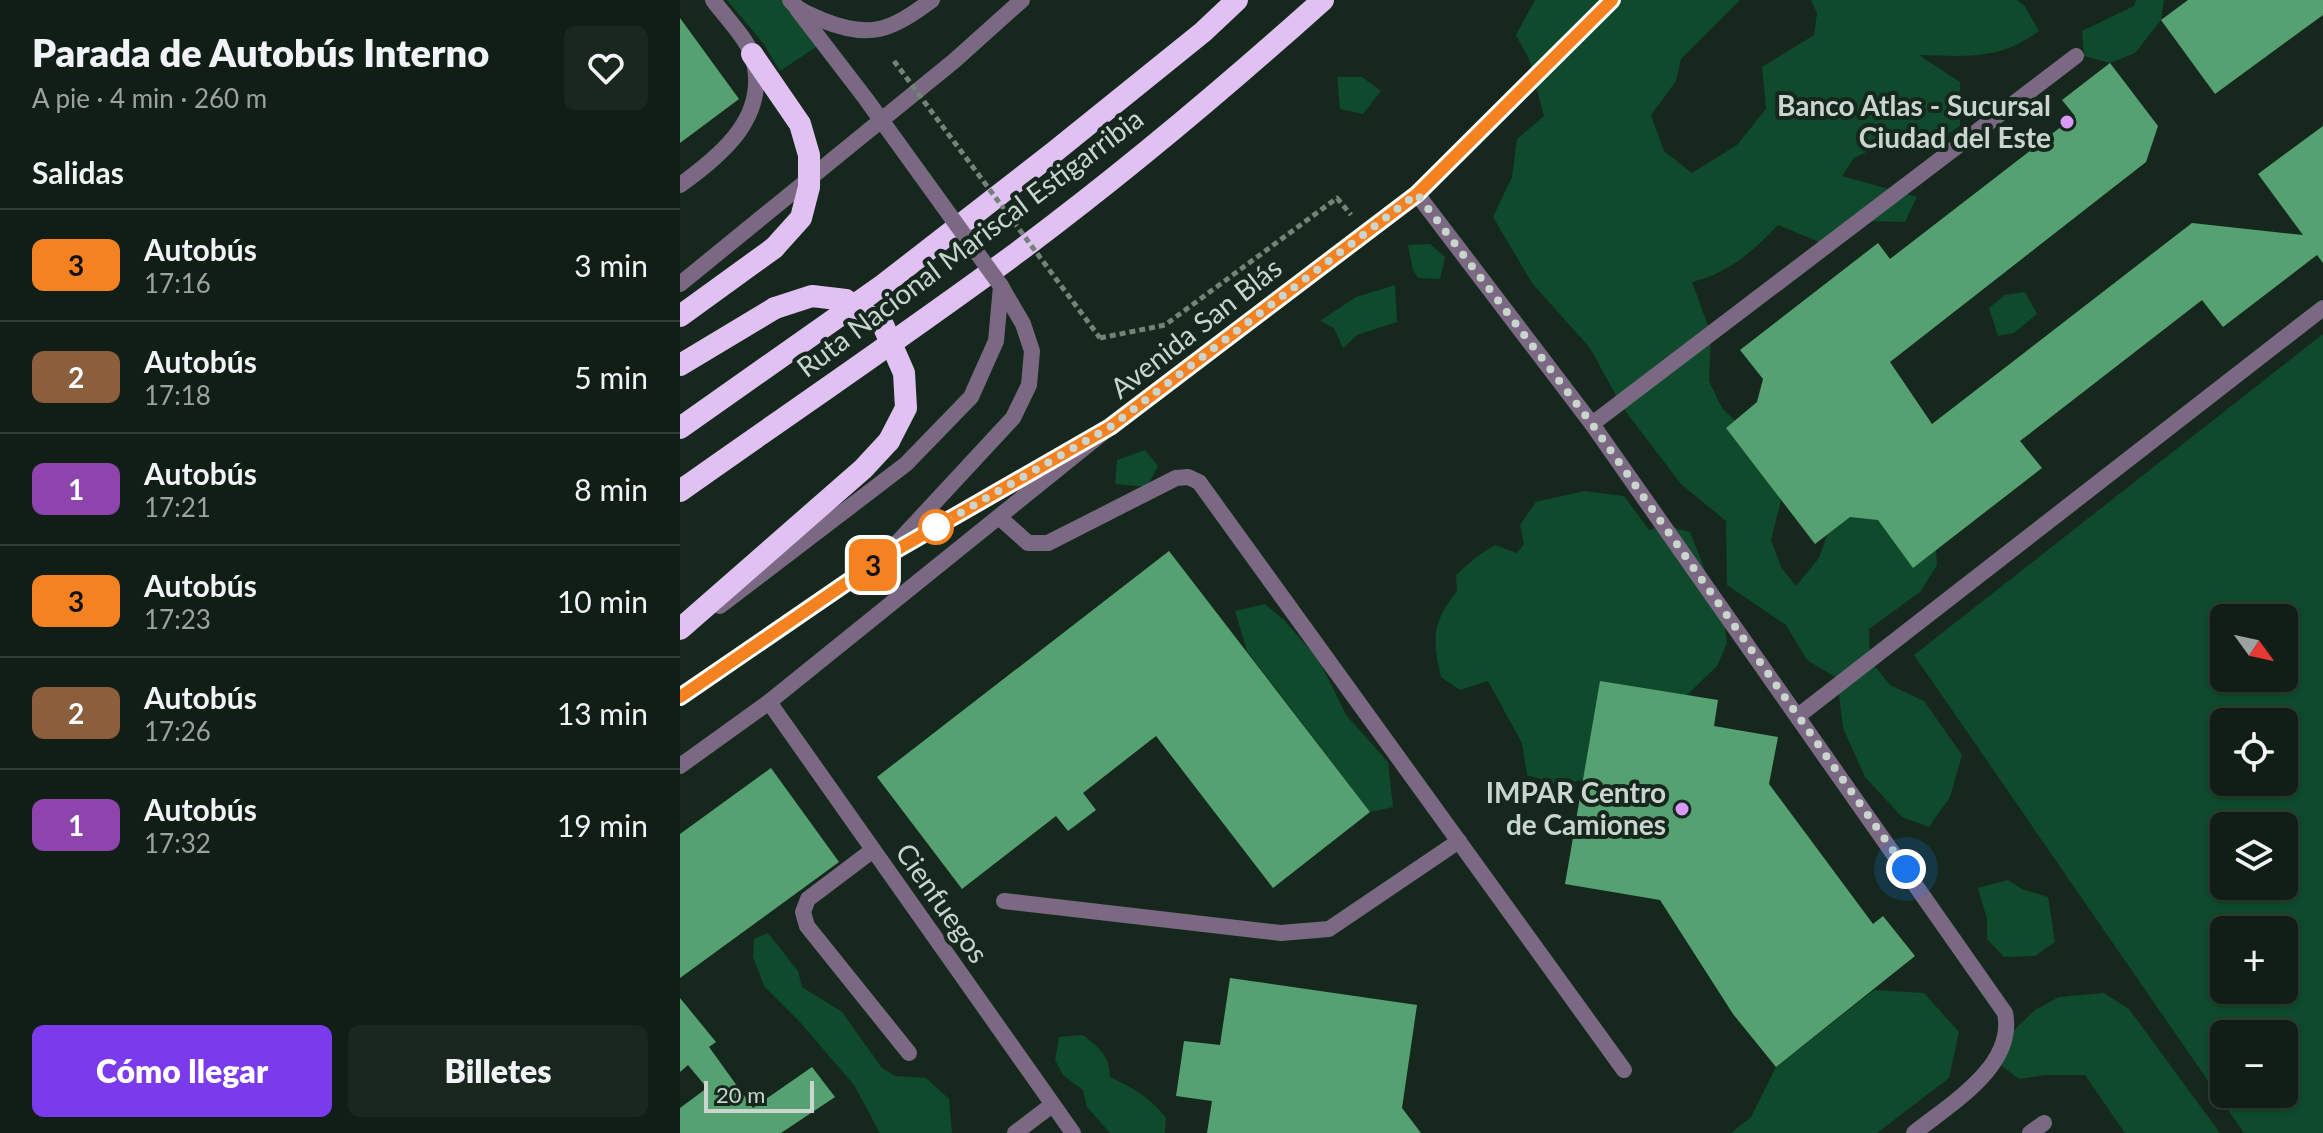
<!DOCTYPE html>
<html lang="es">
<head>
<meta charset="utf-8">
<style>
	body { margin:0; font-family:Lato,sans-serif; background:#19271f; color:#f1f3f6; height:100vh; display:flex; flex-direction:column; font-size:30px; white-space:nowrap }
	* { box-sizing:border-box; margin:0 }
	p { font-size:26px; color:#9ca2a1 }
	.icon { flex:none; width:44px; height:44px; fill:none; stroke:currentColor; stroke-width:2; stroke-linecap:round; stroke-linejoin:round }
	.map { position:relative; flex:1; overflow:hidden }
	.sheet { display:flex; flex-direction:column; background:#101e16; width:680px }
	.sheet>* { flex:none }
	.badge { padding:0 16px; border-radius:12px; font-size:28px; line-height:52px }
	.needle { width:52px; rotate:123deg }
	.fabs { position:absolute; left:1530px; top:604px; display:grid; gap:16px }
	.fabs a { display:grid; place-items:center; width:88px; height:88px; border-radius:12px; background:#101e16; box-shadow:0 2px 6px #0004,0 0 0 2px #303c35; font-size:40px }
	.scale { position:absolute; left:24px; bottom:20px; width:110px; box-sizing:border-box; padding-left:8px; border:4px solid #cad5cd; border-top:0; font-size:22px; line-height:28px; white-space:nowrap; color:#cad5cd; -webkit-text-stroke:6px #16281d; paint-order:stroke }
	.you { position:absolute; width:40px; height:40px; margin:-20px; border:6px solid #fff; border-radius:50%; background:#1a73e8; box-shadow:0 0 0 12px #1a73e833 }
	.map>.badge { position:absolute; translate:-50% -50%; box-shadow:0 0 0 4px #fff }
	h2 { padding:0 32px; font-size:30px; line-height:72px }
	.round { display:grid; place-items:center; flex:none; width:84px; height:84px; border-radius:12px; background:#19271f }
	.head { display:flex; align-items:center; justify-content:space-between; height:136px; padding:0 32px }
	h1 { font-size:38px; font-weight:800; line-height:60px }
	.button { display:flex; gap:16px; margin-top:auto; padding:16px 32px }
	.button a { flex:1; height:92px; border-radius:12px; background:#7c3aed; color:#fff; font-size:32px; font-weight:800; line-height:92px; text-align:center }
	.button a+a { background:#19271f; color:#f1f3f6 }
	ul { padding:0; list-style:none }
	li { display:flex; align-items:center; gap:24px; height:112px; padding:0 32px; border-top:2px solid #303c35 }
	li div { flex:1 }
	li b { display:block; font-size:30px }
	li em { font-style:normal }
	li .badge { min-width:88px; font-weight:700; text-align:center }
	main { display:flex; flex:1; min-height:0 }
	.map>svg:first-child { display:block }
	.green { fill:#0e4a2b; fill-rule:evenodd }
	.building { fill:#56a172 }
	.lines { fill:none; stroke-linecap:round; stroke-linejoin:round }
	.path { stroke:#748278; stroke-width:5; stroke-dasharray:6 4; stroke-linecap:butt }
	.service { stroke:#7b6984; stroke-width:16 }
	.minor { stroke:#7b6984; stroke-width:16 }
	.tertiary { stroke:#7b6984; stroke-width:16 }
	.trunk { stroke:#e1c1f2; stroke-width:22 }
	.path-bridge { stroke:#748278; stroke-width:5; stroke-dasharray:6 4; stroke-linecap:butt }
	.tertiary-bridge { stroke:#7b6984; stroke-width:16 }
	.trunk-bridge { stroke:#e1c1f2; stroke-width:22 }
	.line-casing { stroke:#fff; stroke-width:18 }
	.line { stroke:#f58220; stroke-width:12 }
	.walk { stroke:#cad5cd; stroke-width:8; stroke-dasharray:0 14.4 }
	.poi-dot { fill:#d99af7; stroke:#16281d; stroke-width:3 }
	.stop-dot { fill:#fff; stroke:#f58220; stroke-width:4 }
	.labels { text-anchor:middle; stroke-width:8; stroke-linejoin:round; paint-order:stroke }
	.poi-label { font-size:28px; font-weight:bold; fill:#cad5cd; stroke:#16281d; text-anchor:end }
	.street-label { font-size:28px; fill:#cad5cd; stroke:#16281d }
</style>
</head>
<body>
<main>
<section class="sheet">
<div class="head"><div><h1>Parada de Autobús Interno</h1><p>A pie · 4 min · 260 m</p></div><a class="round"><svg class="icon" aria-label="heart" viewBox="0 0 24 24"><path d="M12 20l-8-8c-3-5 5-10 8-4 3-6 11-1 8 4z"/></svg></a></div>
<h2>Salidas</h2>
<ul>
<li><span class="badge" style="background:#f58220;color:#111">3</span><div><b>Autobús</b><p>17:16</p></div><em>3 min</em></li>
<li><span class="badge" style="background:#8b5e3c;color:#fff">2</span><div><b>Autobús</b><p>17:18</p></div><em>5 min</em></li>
<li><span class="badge" style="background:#8e44ad;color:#fff">1</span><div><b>Autobús</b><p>17:21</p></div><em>8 min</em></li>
<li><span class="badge" style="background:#f58220;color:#111">3</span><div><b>Autobús</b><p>17:23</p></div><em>10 min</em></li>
<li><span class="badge" style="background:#8b5e3c;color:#fff">2</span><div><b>Autobús</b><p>17:26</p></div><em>13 min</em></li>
<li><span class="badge" style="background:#8e44ad;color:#fff">1</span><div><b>Autobús</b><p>17:32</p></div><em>19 min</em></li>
</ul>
<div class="button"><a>Cómo llegar</a><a>Billetes</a></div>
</section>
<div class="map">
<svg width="1643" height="1133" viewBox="0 0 1643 1133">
	<rect width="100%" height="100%" fill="#16281d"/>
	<g class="green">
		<path d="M47 0H102L136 47 100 71 83 43Z"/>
		<path d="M855 0H1060L1001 59 996 81 971 115 984 151 1012 173 1057 145 1086 109 1082 67 1134 35 1137 13 1131 0H1337L1344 5 1359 31C1319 61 1287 56 1239 55L1280 82V126L1251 145 1218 137 1174 158 1162 176 1237 197 1225 222 1186 221 1144 244 1098 225C1072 252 1049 273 1012 282L1031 334 1029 381 1042 408 1108 472 1091 540 1101 567 1116 586 1139 558 1160 498 1254 526 1257 565 1240 592 1189 629 1190 660 1210 685 1244 701 1282 755 1270 797 1249 827 1222 817 1185 777 1163 728 1157 678 1127 660 1106 625 1047 585 1046 521 1001 484 943 408 910 348 852 283 813 217 832 177 837 139 864 116 849 59 836 35Z"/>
		<path d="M1456 0H1484L1481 20 1455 53 1430 63 1404 56 1402 31 1454 6Z"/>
		<path d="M657 77H682L701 91 683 114 660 109Z"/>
		<path d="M750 244 765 257 760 279 738 278 733 270 728 245Z"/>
		<path d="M715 285 717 322 677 335 663 348 654 328 640 321 676 297Z"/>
		<path d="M1345 292 1357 314 1334 333 1318 336 1309 308 1325 295Z"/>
		<path d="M1643 334V1133H1564L1234 655ZM1544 618H1604V678H1544ZM1544 722H1604V782H1544ZM1544 826H1604V886H1544ZM1544 930H1604V990H1544ZM1544 1034H1604V1094H1544Z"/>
		<path d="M465 450 478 466 467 487 435 484 437 460Z"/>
		<path d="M904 491 944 496 969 530 987 526 1010 532 1044 620 1047 643 1037 666 1009 693 978 714 914 777 880 785 847 775 842 743 808 681 780 690 761 677C752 639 752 623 777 591L776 575 795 558 815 545 837 553 844 544 840 525 856 502Z"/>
		<path d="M585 604 605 621 639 660 666 715 708 762 713 807 690 812 567 651 555 611Z"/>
		<path d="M1328 880 1342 889 1368 897 1375 942 1355 956 1324 957 1307 939V919L1298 888Z"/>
		<path d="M88 933 118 971 122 987 162 1012 202 1068 215 1076 246 1078 269 1099 272 1133H200L174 1085 119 1021 84 986 73 957 74 939Z"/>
		<path d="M1194 990 1244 993 1279 1032 1269 1078 1197 1133H1051L1071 1117 1096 1067Z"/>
		<path d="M1424 993 1449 1009 1540 1133H1445L1405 1075H1365L1339 1079 1322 1066 1330 1034 1355 1010 1379 997Z"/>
		<path d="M403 1035C420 1048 429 1055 430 1077 453 1088 470 1097 486 1118L485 1133H430L407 1107 403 1090 383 1075 375 1060 379 1037Z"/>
	</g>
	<g class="building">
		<path d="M1508 0H1643V15L1535 94 1481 20Z"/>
		<path d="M0 18 59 99 0 143Z"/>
		<path d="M1430 63 1478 126 1466 162 1210 362 1252 424 1512 223 1623 235 1578 174 1643 126V263L1637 255 1543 327 1522 300 1340 441 1362 468 1233 568 1198 520 1170 517 1135 544 1046 428 1077 402 1083 379 1060 350 1198 243 1210 259 1395 116 1382 100Z"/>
		<path d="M489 551 690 812 593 888 476 736 403 793 416 810 388 831 376 816 282 889 197 777Z"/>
		<path d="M920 681 1038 700 1034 726 1098 737 1089 784 1193 924 1203 916 1235 956 1096 1067 1053 1014 980 900 885 884Z"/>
		<path d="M91 768 159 862 0 978V834Z"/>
		<path d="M550 978 737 1005 722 1108 741 1133H527L532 1101 496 1096 504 1041 540 1045Z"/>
		<path d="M0 998 36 1042 29 1047 73 1108 132 1067 155 1097 101 1133H0V1108L27 1088 8 1065 0 1072Z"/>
	</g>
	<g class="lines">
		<path class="path" d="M420 338 485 325 657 198 671 215"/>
		<g class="service">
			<path d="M737 194 912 424 1325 1013C1336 1066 1270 1104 1234 1133"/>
			<path d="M912 424 1396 56"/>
			<path d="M320 518 348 543H368L496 478 508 477 519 482 944 1070"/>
			<path d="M1118 716 1643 308"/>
			<path d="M193 850 128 899 123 912 127 926 229 1053"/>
			<path d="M324 901 601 933 649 929 779 841"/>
			<path d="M1350 1133 1364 1123"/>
		</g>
		<g class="minor">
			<path d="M89 702 393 1133"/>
			<path d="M335 1133 372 1105"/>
		</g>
		<g class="tertiary">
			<path d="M110 0C118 11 129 14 142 20 191 40 211 30 252 0"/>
			<path d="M0 185C42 155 91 115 72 55 67 39 43 14 33 0"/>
			<path d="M0 284 274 61 342 0"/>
			<path d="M216 544 333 418 349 385 352 351 343 324 321 286"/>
			<path d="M40 606 226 464 291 397 316 341 321 286"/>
			<path d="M0 697 204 557 387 452"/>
			<path d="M0 766 89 702 430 427 737 194 932 0"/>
		</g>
		<g class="trunk">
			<path d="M0 316 94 248"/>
			<path d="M0 365 95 308"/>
			<path d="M0 428 203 285 373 153 523 32 557 0"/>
			<path d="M0 491C113 411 227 334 338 252 444 173 545 88 643 0"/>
			<path d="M0 629 183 469 209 441"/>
		</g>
		<path class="path-bridge" d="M214 61 420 338"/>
		<path class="tertiary-bridge" d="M117 9 186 99 321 286"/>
		<g class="trunk-bridge">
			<path d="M72 54 120 124 129 155V187L121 218 94 248"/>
			<path d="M95 308 132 296 166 300 203 325 224 373 226 408 209 441"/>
		</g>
	</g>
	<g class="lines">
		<defs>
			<path id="line" d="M0 697 204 557 430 427 737 194 932 0"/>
		</defs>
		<use href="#line" class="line-casing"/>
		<use href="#line" class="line"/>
		<path class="walk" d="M256 527 430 427 737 194 912 424 1226 869"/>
	</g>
	<g class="poi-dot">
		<circle cx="1387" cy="122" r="8"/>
		<circle cx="1002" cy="809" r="8"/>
	</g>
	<circle class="stop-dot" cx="256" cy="527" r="16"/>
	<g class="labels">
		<g class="poi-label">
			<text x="1371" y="116">Banco Atlas - Sucursal<tspan x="1371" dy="32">Ciudad del Este</tspan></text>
			<text x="986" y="803">IMPAR Centro<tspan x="986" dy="32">de Camiones</tspan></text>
		</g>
		<g class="street-label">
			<text transform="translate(290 243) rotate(-37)" y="10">Ruta Nacional Mariscal Estigarribia</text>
			<text transform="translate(516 328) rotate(-38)" y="10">Avenida San Blás</text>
			<text transform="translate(262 903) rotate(55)" y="10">Cienfuegos</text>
		</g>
	</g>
</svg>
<div class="fabs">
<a><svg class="needle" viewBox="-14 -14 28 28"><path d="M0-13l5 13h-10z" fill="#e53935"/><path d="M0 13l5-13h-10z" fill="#9ca2a1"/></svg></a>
<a><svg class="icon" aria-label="locate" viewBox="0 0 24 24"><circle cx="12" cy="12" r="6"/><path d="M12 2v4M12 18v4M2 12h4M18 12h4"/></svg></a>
<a><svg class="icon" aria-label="layers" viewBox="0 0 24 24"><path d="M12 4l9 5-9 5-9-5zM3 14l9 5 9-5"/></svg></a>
<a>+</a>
<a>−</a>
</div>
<div class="scale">20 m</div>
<div class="you" style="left:1226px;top:869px"></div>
<b class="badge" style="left:193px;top:565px;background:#f58220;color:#111">3</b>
</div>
</main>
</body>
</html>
